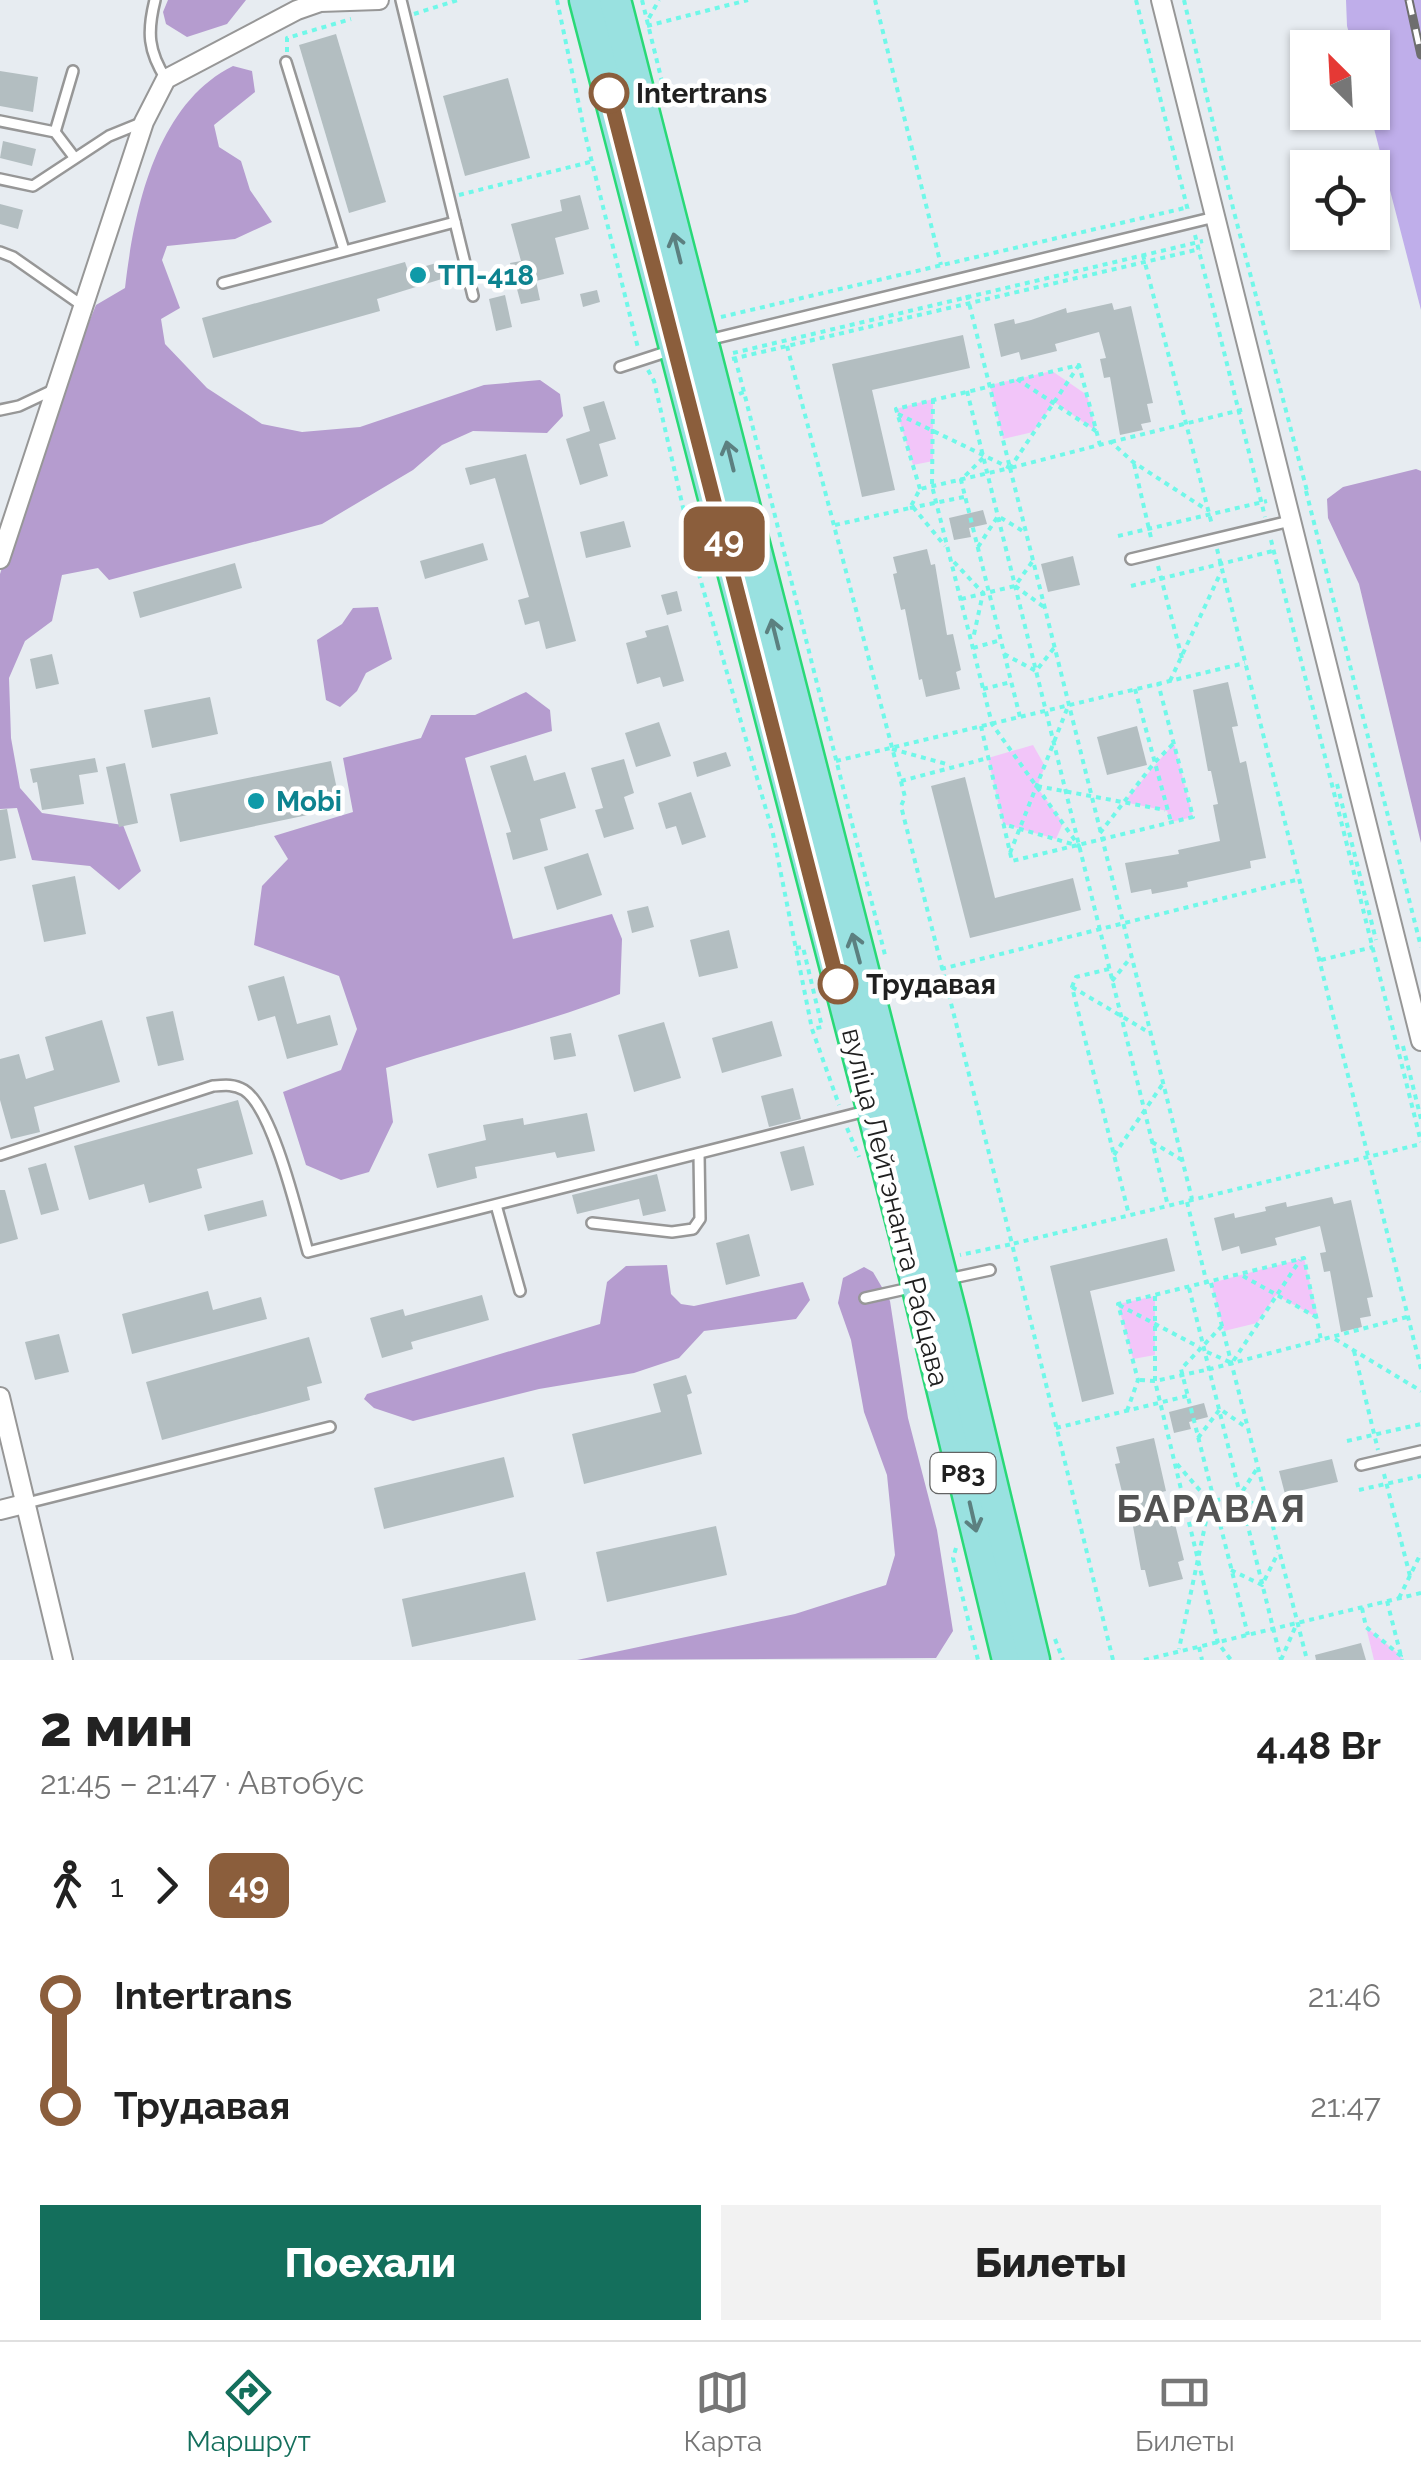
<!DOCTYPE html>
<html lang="ru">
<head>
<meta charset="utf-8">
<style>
	body { margin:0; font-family:Raleway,sans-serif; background:#f2f2f2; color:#222; height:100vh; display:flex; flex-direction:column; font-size:38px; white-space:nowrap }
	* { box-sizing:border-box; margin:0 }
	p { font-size:32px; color:#767676 }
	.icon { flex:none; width:55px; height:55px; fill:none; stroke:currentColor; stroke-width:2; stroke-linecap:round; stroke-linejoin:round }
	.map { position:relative; height:1660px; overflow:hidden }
	.sheet { display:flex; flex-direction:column; background:#fff; flex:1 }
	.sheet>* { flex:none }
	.badge { padding:0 20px; border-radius:15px; font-size:35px; line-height:65px }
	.needle { width:65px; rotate:336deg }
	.tools { position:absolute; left:1290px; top:30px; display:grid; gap:20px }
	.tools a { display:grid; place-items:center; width:100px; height:100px; border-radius:0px; background:#fff; box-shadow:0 2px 8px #0004; font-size:50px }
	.map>.badge { position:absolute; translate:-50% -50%; box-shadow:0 0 0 5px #fff }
	.legs { display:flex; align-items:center; gap:15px; height:110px; padding:0 40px; font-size:32px }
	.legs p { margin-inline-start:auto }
	.overview { display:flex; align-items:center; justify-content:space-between; height:170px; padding:0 40px }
	h1 { font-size:55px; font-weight:800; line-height:75px }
	.button { display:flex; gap:20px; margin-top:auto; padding:20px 40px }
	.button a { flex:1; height:115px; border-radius:0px; background:#146f5c; color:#fff; font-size:40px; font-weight:800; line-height:115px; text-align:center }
	.button a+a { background:#f2f2f2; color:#222 }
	ul { padding:0 40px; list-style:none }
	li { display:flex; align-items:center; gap:35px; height:110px; font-size:38px }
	li i { display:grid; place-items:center; width:15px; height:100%; margin:0 12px; background:currentColor }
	li i::after { content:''; width:25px; height:25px; margin:-12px; border:8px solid; border-radius:50%; background:#fff }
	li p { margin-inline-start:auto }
	li:first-child i { background:linear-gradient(#0000 50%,currentColor 0) }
	li:last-child i { background:linear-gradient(currentColor 50%,#0000 0) }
	.tab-bar { display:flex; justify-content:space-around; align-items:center; height:140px; border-top:2px solid #e0e0e0; background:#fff; font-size:28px; color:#767676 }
	.tab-bar a { display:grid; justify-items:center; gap:5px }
	.tab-bar .active { color:#146f5c }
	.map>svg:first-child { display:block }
	.grass { fill:#bfaeea }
	.forest { fill:#b59ccf }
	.park { fill:#f2c5f9 }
	.building { fill:#b3bec1 }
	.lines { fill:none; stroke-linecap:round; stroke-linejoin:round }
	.service-casing { stroke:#979797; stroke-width:14 }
	.minor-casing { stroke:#979797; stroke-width:22 }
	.trunk-casing { stroke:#29d977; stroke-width:35 }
	.path { stroke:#70f8e9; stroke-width:4; stroke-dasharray:5 5; stroke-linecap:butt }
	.service { stroke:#fff; stroke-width:9 }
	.minor { stroke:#fff; stroke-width:18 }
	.trunk { stroke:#99e1e0; stroke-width:30 }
	.rail-casing { stroke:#6e6e6e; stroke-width:9 }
	.rail { stroke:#fff; stroke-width:5; stroke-dasharray:15; stroke-linecap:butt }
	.oneway { stroke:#5c8080 }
	.line-1-casing { stroke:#fff; stroke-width:22 }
	.line-1 { stroke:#8b5e3c; stroke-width:15 }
	.stop-1-dot { fill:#fff; stroke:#8b5e3c; stroke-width:5 }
	.culture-dot { fill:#0f9aa8; stroke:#fff; stroke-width:4 }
	.labels { text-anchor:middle; stroke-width:9; stroke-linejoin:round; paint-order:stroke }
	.shield { fill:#fff; stroke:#636363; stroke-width:2.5 }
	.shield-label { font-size:25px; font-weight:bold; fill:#202020 }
	.stop-label { font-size:28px; font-weight:bold; fill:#202020; stroke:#fff; text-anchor:start }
	.culture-label { font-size:28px; font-weight:bold; fill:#0d838f; stroke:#fff; text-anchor:start }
	.street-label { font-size:28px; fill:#202020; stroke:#fff }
	.district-label { font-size:38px; font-weight:bold; letter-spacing:2.5px; fill:#535353; stroke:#fff }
</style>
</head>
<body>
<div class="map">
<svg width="1421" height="1660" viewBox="0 0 1421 1660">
	<rect width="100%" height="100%" fill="#e7ecf1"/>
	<path class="grass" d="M1346 0H1421V310L1370 113 1372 112V48L1353 47 1347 26Z"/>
	<g class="forest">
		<path d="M168 0H246L227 24 187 37 166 24 163 12Z"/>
		<path d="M233 66 252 71 255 92 214 125 219 147 241 161 250 190 272 222 235 239 167 246 162 260 180 308 161 319 165 344 207 388 262 424 302 432 360 427 484 385 540 380 560 394 563 416 547 433 473 431 442 445 413 470 322 524 109 580 98 568 62 575 52 621 25 641 9 678 11 738 20 788 42 813 123 825 141 871 119 890 90 866 32 860 17 808 0 809V574L56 403 96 305 125 288C134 210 156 104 233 66Z"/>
		<path d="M1416 469 1421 471V843L1359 584 1328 518 1327 499 1343 487Z"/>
		<path d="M378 607 392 659 366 673 357 691 340 707 326 700 317 640 342 624 353 608Z"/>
		<path d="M526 692 550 710 552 731 465 758 513 939 612 914 622 939 620 994C543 1024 464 1042 386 1068L393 1122 369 1172 341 1180 306 1165 283 1092 341 1070 357 1029 339 976 254 945 262 886 288 859 274 836 353 812 343 758 421 738 431 715H475Z"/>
		<path d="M667 1265 671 1294 681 1304 694 1306 803 1282 810 1300 796 1319 704 1331 679 1358 634 1373 539 1389 413 1421 374 1408 364 1399 367 1394 600 1324 607 1282 626 1266Z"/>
		<path d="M864 1267 873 1272 890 1301 908 1418 937 1530 953 1631 936 1658 577 1660 795 1614 886 1585 895 1555 887 1475 864 1412 851 1340 838 1303 843 1278Z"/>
	</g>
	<g class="park">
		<path d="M1052 371 1087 395 1096 431 1054 402 1033 432 1003 439 990 385Z"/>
		<path d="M933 399V461L913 465 896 409Z"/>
		<path d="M1174 743 1193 817 1171 822 1167 811 1124 802Z"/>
		<path d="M1033 745 1045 766 1037 787 1063 823 1056 839 1003 824 988 758Z"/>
		<path d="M1304 1258 1318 1318 1276 1295 1257 1323 1224 1331 1211 1283Z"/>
		<path d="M1155 1296V1355L1133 1359 1118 1304Z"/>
		<path d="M1366 1627 1401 1656 1402 1660H1374Z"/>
	</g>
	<g class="building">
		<path d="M336 34 386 202 349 213 299 45Z"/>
		<path d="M0 71 38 77 33 112 0 106Z"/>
		<path d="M508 78 530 158 465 176 443 96Z"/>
		<path d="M3 141 36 149 32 166 0 158Z"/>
		<path d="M580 195 589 229 555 238 564 274 536 281 540 300 521 304 510 263 521 261 511 224 562 211 560 200Z"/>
		<path d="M0 204 23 210 18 229 0 224Z"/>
		<path d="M405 262 408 271 440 262 445 278 377 299 380 311 213 358 202 318Z"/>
		<path d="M597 290 600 302 583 307 580 294Z"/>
		<path d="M505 295 512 327 496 331 489 299Z"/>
		<path d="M1112 303 1114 310 1131 306 1153 403 1147 404 1151 422 1141 424 1143 430 1120 435 1110 377 1104 378 1100 359 1106 358 1099 332 1055 344 1057 351 1021 360 1019 352 1001 357 994 324 1014 319 1015 324 1031 320 1066 308 1067 313Z"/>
		<path d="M963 335 970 368 872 390 895 490 862 497 832 364Z"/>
		<path d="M604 401 616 439 599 444 608 476 580 485 566 439 590 431 583 407Z"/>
		<path d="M526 454 576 641 546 649 539 621 525 625 518 600 529 597 495 478 470 485 465 468Z"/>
		<path d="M983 510 987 524 969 528 971 537 954 540 949 518Z"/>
		<path d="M624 521 631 547 586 558 580 532Z"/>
		<path d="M483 543 488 560 425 579 420 561Z"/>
		<path d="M927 549 931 565 935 564 947 635 953 634 961 670 956 672 960 689 926 697 922 679 919 680 905 609 901 610 893 574 897 573 893 557Z"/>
		<path d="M1073 556 1080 585 1048 592 1041 564Z"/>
		<path d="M235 563 242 588 140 618 133 592Z"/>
		<path d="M677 591 682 611 667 615 661 595Z"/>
		<path d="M668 625 684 681 663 687 660 677 637 684 626 643 647 637 645 631Z"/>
		<path d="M52 654 59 684 36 689 30 659Z"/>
		<path d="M1228 682 1238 726 1232 727 1240 763 1246 761 1266 858 1250 861 1251 868 1187 882 1188 887 1152 894 1151 889 1131 893 1125 863 1179 854 1178 850 1220 841 1213 805 1218 804 1211 771H1208L1193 690Z"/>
		<path d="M210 697 218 734 152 748 144 710Z"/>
		<path d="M659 722 671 756 636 767 625 733Z"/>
		<path d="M1137 726 1147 765 1107 775 1097 737Z"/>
		<path d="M726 752 731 766 697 777 693 762Z"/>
		<path d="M526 755 534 781 565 772 576 808 540 819 548 850 513 860 506 833 511 832 490 766Z"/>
		<path d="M95 758 98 772 79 775 84 804 42 810 37 782 33 783 30 769Z"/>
		<path d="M624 759 634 793 624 797 634 829 604 838 595 810 603 808 591 768Z"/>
		<path d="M331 761 341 808 180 842 170 794Z"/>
		<path d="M125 763 138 823 119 827 106 767Z"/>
		<path d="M965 777 995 898 1073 878 1081 910 970 938 931 786Z"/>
		<path d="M691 792 706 837 682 845 676 826 666 829 658 803Z"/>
		<path d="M7 809 16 858 0 861V810Z"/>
		<path d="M588 853 602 895 557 910 544 867Z"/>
		<path d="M75 876 86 934 44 942 32 885Z"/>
		<path d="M648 906 654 927 632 933 627 911Z"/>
		<path d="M729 930 738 968 699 977 690 940Z"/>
		<path d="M284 976 297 1024 330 1015 338 1045 287 1059 275 1016 258 1021 248 986Z"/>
		<path d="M173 1011 184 1060 158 1066 146 1017Z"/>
		<path d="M102 1020 120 1082 34 1107 40 1132 11 1139 0 1100V1059L19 1054 26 1079 54 1070 45 1037Z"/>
		<path d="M772 1021 782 1056 722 1073 712 1038Z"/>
		<path d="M664 1022 681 1078 634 1092 618 1035Z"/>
		<path d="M571 1033 576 1056 554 1060 550 1037Z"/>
		<path d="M793 1088 801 1119 769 1127 761 1096Z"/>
		<path d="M238 1100 253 1154 197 1169 202 1188 149 1203 144 1184 89 1200 74 1146Z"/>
		<path d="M587 1113 595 1151 557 1158 555 1152 475 1167 477 1178 437 1188 428 1154 486 1140 483 1125 523 1118 524 1125Z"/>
		<path d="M804 1146 814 1185 791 1191 780 1152Z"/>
		<path d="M46 1163 59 1210 41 1215 28 1168Z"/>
		<path d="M657 1174 666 1211 643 1216 639 1199 577 1214 572 1195Z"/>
		<path d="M0 1190H5L18 1239 0 1244Z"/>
		<path d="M1332 1197 1334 1204 1351 1200 1373 1297 1367 1298 1371 1316 1360 1318 1362 1327 1341 1332 1330 1271 1324 1272 1320 1253 1326 1252 1320 1226 1275 1238 1277 1245 1241 1254 1239 1246 1222 1251 1214 1218 1234 1213 1235 1218 1266 1211 1265 1207 1286 1202 1287 1207Z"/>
		<path d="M263 1200 267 1216 208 1231 204 1215Z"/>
		<path d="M749 1234 760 1276 726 1285 716 1243Z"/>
		<path d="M1167 1238 1175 1271 1090 1291 1114 1394 1082 1402 1050 1266Z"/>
		<path d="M208 1291 213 1310 261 1297 267 1319 132 1354 122 1314Z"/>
		<path d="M482 1295 489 1320 411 1342 413 1349 382 1358 370 1318 403 1309 405 1316Z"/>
		<path d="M59 1334 69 1372 35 1380 25 1342Z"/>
		<path d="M309 1337 322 1383 307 1387 310 1400 162 1440 146 1382Z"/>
		<path d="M686 1375 692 1393 687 1395 702 1454 584 1484 572 1434 661 1412 653 1384Z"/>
		<path d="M1204 1403 1208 1417 1189 1422 1191 1429 1174 1433 1169 1412Z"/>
		<path d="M1154 1438 1166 1491 1162 1492 1170 1525 1175 1524 1184 1560 1178 1562 1183 1579 1149 1587 1145 1570H1141L1128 1499 1124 1500 1115 1464 1120 1463 1116 1447Z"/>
		<path d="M504 1457 514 1497 384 1529 374 1488Z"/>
		<path d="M1332 1459 1338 1482 1285 1494 1279 1471Z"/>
		<path d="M716 1526 727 1575 607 1602 596 1552Z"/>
		<path d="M525 1572 536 1620 412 1647 402 1599Z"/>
		<path d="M1361 1643 1366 1660H1316L1315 1655Z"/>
	</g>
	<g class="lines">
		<defs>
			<g id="service">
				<path d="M155 0C147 32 148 51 166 79"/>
				<path d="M401 0 473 296"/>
				<path d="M286 62 344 250"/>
				<path d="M0 121 55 132 74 157"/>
				<path d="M55 132 73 71"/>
				<path d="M0 179 33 186 109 136 141 123"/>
				<path d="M0 252 13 257 83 306"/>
				<path d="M223 283 455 222"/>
				<path d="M708 340 1215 217"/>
				<path d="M620 367 669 351"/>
				<path d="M0 410 19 406 53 390"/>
				<path d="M1131 559 1290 521"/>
				<path d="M0 1155 213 1086C225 1085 234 1084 244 1090 273 1108 298 1217 308 1252L870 1110"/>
				<path d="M496 1205 520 1291"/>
				<path d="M592 1223 672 1232 693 1229 700 1219 699 1154"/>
				<path d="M948 1279 990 1270"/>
				<path d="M865 1298 910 1288"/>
				<path d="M1361 1465 1421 1451"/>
				<path d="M27 1503 330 1427"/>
			</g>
			<g id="minor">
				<path d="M1161 0 1421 1041"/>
				<path d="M0 559 144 122 166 79 297 10 320 2 379 0"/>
				<path d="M0 1397 63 1660"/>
				<path d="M0 1510 24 1504"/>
			</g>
			<g id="trunk">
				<path d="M585 0 906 1239 1008 1660"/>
				<path d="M615 0 953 1322 1034 1660"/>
			</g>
		</defs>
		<use href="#service" class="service-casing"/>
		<use href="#minor" class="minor-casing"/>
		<use href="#trunk" class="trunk-casing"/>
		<g class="path">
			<path d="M557 0 585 134 638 348"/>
			<path d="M642 0 666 98"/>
			<path d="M875 0 941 265"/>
			<path d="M1136 0 1188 211"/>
			<path d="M1184 0 1234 212 1307 491"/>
			<path d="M414 14 458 0"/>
			<path d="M649 18 659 0"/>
			<path d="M647 26 748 0"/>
			<path d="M287 52V38L351 19"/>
			<path d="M459 195 590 162"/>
			<path d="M1195 235 1265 517"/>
			<path d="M1143 255 1212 525"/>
			<path d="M967 295 1010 468 1111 442 1133 462 1207 510"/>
			<path d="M721 317 1189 207"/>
			<path d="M787 346 905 797 901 806 1012 1244 960 1255"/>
			<path d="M733 353 1203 241"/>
			<path d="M735 358 744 392"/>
			<path d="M732 359 1200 249"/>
			<path d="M648 370 654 381 696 564 773 834 812 1029 839 1105"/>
			<path d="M1017 379 1096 431"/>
			<path d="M967 391 1168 1206"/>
			<path d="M739 394 744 392 885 955"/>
			<path d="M933 399 932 486 992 724 1079 846 1003 824"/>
			<path d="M898 414 1010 468"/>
			<path d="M1111 442 1245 409"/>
			<path d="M983 458 961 480 1020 717"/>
			<path d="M1134 464 1152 542"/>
			<path d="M1010 468 1192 1199"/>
			<path d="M920 489 896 409 1079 365 1100 445"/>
			<path d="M1306 491 1421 947"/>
			<path d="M913 507 945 546"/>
			<path d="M910 508 964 497"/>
			<path d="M835 525 910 508 920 489 1010 468 1079 365"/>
			<path d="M1118 536 1267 501"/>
			<path d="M1271 540 1421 1142"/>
			<path d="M978 547 998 516 1026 533"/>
			<path d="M1217 549 1421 1369"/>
			<path d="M954 562 983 593 973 639"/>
			<path d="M1158 566 1182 658"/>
			<path d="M1015 586 1044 607"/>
			<path d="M1131 586 1273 551"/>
			<path d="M961 599 1015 586 1032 562"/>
			<path d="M973 648 1001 640"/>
			<path d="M1004 654 1036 671 1054 648"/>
			<path d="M1170 681 1221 572"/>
			<path d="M983 689 1011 682"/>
			<path d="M1135 689 1171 822"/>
			<path d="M981 726 1012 861 1193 817 1158 683"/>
			<path d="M892 749 950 765"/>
			<path d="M836 761 1245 663"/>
			<path d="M901 781 988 758"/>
			<path d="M1337 784 1376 940"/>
			<path d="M1037 786 1165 810"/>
			<path d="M1100 833 1154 763 1173 744"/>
			<path d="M1010 853 1067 709"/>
			<path d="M796 948 803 947 822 1027 812 1029"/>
			<path d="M1321 960 1373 947"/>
			<path d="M941 969 1300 879"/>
			<path d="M1109 969 1076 977 1072 987 1129 1215"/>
			<path d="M1112 981 1131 957"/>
			<path d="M1072 987 1150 1033"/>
			<path d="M1403 1046 1421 1119"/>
			<path d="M847 1128 859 1157"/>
			<path d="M1152 1142 1182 1160"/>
			<path d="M1114 1155 1162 1085"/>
			<path d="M1187 1202 1207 1284"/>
			<path d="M1243 1276 1318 1318"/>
			<path d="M1211 1283 1307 1660"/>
			<path d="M1189 1288 1281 1660"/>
			<path d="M1155 1296V1381L1218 1643 1231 1660"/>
			<path d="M1119 1305 1199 1347"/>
			<path d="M1222 1326 1181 1369 1248 1635"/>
			<path d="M1335 1339 1421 1391"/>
			<path d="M1354 1351 1378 1450"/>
			<path d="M1207 1352 1232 1363 1300 1260"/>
			<path d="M1140 1380 1155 1381 1210 1369 1407 1317"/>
			<path d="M1127 1411 1138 1380 1118 1304 1304 1258 1321 1340"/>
			<path d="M1056 1428 1187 1396"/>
			<path d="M1198 1438 1220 1409 1247 1428"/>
			<path d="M1347 1441 1421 1424"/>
			<path d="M1177 1464 1210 1502 1179 1649"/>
			<path d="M1384 1474 1410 1576"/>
			<path d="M1359 1490 1421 1476"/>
			<path d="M1240 1495 1269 1515"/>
			<path d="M1186 1507 1240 1495 1258 1467"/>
			<path d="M956 1548 953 1558 978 1660"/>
			<path d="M1231 1570 1262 1585 1278 1553"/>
			<path d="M1399 1598 1421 1553"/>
			<path d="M1387 1601 1402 1660"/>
			<path d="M1362 1608 1366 1627 1401 1656 1398 1660"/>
			<path d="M1055 1639 1063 1660"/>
			<path d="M1199 1647 1202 1660"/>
			<path d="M1113 1660 1012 1244 1421 1144"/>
			<path d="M1144 1660 1421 1593"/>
			<path d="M1281 1660 1297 1623"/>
		</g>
		<use href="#service" class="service"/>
		<use href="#minor" class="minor"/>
		<use href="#trunk" class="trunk"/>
		<defs>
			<path id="rail" d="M1409 0 1421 55"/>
		</defs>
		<use href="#rail" class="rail-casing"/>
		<use href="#rail" class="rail"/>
	</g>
	<defs><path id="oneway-shaft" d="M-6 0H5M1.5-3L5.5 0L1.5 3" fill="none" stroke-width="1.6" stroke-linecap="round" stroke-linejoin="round" transform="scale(2.5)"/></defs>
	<g class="oneway">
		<use href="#oneway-shaft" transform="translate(677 248) rotate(-104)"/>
		<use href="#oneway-shaft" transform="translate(730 456) rotate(-104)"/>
		<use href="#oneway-shaft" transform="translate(775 634) rotate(-104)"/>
		<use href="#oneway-shaft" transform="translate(856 948) rotate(-105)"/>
		<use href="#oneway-shaft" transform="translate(973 1517) rotate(77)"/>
	</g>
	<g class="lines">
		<defs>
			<path id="line-1" d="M609 93 838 984"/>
		</defs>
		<use href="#line-1" class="line-1-casing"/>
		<use href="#line-1" class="line-1"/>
	</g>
	<g class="stop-1-dot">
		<circle cx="609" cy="93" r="18"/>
		<circle cx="838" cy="984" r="18"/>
	</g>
	<g class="culture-dot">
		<circle cx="418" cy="275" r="10"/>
		<circle cx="256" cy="801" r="10"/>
	</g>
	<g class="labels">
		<rect class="shield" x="930.5" y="1453" width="65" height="40" rx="8"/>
		<g class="shield-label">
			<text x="963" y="1482">Р83</text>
		</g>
		<g class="stop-label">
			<text x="636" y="103">Intertrans</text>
			<text x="866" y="994">Трудавая</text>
		</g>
		<g class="culture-label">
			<text x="438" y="285">ТП-418</text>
			<text x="276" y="811">Mobi</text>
		</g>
		<g class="street-label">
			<text transform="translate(896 1207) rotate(76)" y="10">вуліца Лейтэнанта Рабцава</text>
		</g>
		<g class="district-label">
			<text x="1212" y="1522">БАРАВАЯ</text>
		</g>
	</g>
</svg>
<div class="tools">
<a><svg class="needle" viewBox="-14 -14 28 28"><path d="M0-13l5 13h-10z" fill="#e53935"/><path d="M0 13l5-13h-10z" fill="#767676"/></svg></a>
<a><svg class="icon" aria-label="locate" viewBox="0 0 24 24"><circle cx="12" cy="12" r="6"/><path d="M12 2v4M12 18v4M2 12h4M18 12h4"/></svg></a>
</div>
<b class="badge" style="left:724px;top:539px;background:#8b5e3c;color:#fff">49</b>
</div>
<section class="sheet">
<div class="overview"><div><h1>2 мин</h1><p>21:45 – 21:47 · Автобус</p></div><b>4.48 Br</b></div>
<div class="legs"><svg class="icon" aria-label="walk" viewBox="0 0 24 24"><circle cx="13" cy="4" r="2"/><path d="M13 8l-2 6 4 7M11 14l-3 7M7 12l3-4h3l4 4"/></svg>1<svg class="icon" aria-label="forward" viewBox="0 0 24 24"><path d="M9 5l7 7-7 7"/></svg><b class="badge" style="background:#8b5e3c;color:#fff">49</b></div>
<ul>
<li><i style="color:#8b5e3c"></i><b>Intertrans</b><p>21:46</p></li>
<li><i style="color:#8b5e3c"></i><b>Трудавая</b><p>21:47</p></li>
</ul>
<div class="button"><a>Поехали</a><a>Билеты</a></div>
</section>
<nav class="tab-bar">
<a class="active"><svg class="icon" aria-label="directions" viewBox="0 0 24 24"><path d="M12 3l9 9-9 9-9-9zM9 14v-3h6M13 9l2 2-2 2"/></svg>Маршрут</a>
<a><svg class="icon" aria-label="map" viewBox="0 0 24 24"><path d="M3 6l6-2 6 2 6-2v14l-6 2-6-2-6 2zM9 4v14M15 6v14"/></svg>Карта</a>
<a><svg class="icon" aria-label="tickets" viewBox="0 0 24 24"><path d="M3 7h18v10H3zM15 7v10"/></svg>Билеты</a>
</nav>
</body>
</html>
